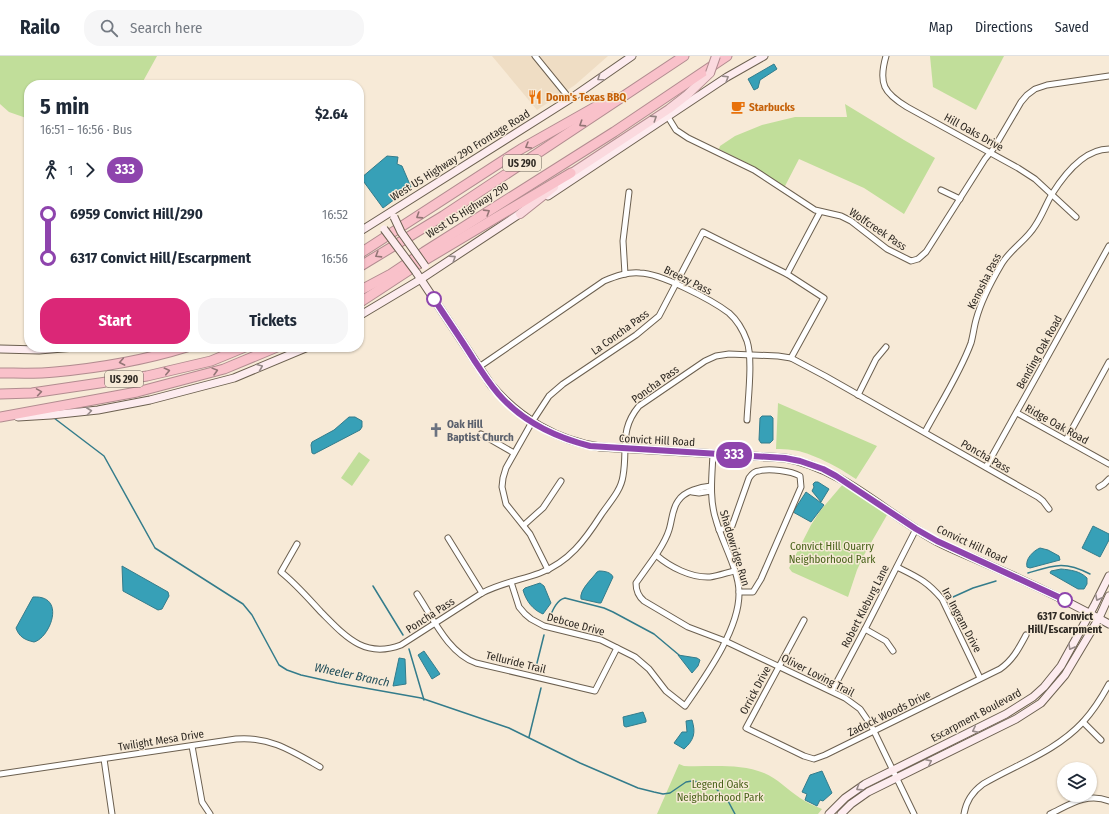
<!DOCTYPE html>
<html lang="en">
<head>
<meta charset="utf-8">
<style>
	body { margin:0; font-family:"Fira Sans Condensed",sans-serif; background:#f6f6f7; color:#1f2937; height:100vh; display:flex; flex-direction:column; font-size:15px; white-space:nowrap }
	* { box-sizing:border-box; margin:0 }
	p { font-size:13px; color:#747a83 }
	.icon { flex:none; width:22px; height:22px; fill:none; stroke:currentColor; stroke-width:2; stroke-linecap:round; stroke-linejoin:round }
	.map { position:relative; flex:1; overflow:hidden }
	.drawer { position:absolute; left:24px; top:24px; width:340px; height:272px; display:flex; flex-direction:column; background:#fff; border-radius:16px; box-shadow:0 1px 3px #0004 }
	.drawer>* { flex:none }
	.badge { padding:0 8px; border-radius:13px; font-size:14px; line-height:26px }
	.fabs { position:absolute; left:1057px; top:706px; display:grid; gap:8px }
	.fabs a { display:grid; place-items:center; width:40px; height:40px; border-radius:50%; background:#fff; box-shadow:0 1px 3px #0004; font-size:20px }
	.map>.badge { position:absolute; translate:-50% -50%; box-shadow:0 0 0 2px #fff }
	.legs { display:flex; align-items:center; gap:6px; height:44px; padding:0 16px; font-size:13px }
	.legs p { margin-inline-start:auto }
	.overview { display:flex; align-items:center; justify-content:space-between; height:68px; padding:0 16px }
	h1 { font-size:22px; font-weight:700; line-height:30px }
	.primary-button { display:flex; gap:8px; margin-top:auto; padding:8px 16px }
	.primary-button a { flex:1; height:46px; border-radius:16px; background:#db2777; color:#fff; font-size:16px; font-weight:700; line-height:46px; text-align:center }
	.primary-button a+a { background:#f6f6f7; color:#1f2937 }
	ul { padding:0 16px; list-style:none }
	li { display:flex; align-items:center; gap:14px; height:44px; font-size:15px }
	li i { display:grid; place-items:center; width:6px; height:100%; margin:0 5px; background:currentColor }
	li i::after { content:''; width:10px; height:10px; margin:-5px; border:3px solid; border-radius:50%; background:#fff }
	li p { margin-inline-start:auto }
	li:first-child i { background:linear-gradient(#0000 50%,currentColor 0) }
	li:last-child i { background:linear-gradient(currentColor 50%,#0000 0) }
	header { display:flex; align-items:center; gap:24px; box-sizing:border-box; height:56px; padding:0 20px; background:#fff; border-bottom:1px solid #e0e1e3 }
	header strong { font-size:19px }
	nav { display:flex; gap:22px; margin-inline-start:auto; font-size:14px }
	.search { width:280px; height:36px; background:#f6f6f7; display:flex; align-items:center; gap:10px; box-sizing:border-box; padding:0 14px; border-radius:16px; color:#747a83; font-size:15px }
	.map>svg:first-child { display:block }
	.built { fill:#efddc4 }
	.green { fill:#c1de9a }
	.water { fill:#37a0b7; stroke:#347c8b }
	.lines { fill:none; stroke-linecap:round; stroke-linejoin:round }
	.stream { stroke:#347c8b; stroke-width:1.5 }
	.street-casing { stroke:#6c6050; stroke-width:7 }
	.secondary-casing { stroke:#6c6050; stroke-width:9 }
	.primary-casing { stroke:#b28c90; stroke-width:10 }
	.highway-casing { stroke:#b28c90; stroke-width:11 }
	.street { stroke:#fff; stroke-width:5 }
	.secondary { stroke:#fdecef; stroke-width:7 }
	.primary { stroke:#fbdadf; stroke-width:8 }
	.highway { stroke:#f9c1ca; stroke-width:9 }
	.secondary-bridge-casing { stroke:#6c6050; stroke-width:9; stroke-linecap:butt }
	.primary-bridge-casing { stroke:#b28c90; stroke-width:10; stroke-linecap:butt }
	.secondary-bridge { stroke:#fdecef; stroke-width:7 }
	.primary-bridge { stroke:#fbdadf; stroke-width:8 }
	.oneway { stroke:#968a89 }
	.oneway2 { stroke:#948281 }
	.oneway3 { stroke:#947576 }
	.line-1-casing { stroke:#fff; stroke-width:9 }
	.line-1 { stroke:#8e44ad; stroke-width:6 }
	.stop-1-dot { fill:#fff; stroke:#8e44ad; stroke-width:2 }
	.labels { text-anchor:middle; stroke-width:3; stroke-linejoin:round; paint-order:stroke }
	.shield { fill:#f7ead7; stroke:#6a6359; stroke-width:1 }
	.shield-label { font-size:10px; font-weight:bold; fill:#2e2923 }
	.food-label { font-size:11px; font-weight:bold; fill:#c56008; stroke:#f7ead7; text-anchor:start }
	.street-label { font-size:11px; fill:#2e2923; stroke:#f7ead7 }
	.worship-label { font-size:11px; font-weight:bold; fill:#5b616d; stroke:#f7ead7; text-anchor:start }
	.park-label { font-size:11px; fill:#476118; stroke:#f7ead7 }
	.stop-label { font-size:11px; font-weight:bold; fill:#2e2923; stroke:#f7ead7 }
	.water-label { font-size:12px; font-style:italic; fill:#24505b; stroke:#f7ead7 }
</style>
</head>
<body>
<header>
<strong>Railo</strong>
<div class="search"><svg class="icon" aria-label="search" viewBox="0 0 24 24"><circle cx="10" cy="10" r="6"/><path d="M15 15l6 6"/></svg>Search here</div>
<nav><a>Map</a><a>Directions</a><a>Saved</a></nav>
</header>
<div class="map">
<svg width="1109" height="758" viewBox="0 0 1109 758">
	<rect width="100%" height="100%" fill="#f7ead7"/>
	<path class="built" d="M492 0H608L575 29 537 54Z"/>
	<g class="green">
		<path d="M0 0H157L141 29H29V63L9 56 0 48Z"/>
		<path d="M930 0H1004L976 54 933 31Z"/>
		<path d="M845 48 904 84 935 102 904 158 864 132 799 103 784 132 753 110 719 93 720 90 735 80 762 69 795 61H847Z"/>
		<path d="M778 347 877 390 856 423C840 412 811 396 792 394 787 393 781 393 776 393Z"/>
		<path d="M359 396 370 404 352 430 341 422Z"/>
		<path d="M843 428 887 459 864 499 857 514 848 541 792 516 789 512 811 469 820 455Z"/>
		<path d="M679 708 684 710C710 711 739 707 764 717 777 722 788 734 800 742 806 746 814 750 822 753L818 758H657Z"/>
	</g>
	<g class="water">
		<path d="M774 8 777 13 760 24 758 32 754 34 748 23Z"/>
		<path d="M387 100 398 101 397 108 402 110 411 131 383 152 361 122Z"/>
		<path d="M762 360H771L773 362V384L770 387H761L759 384 760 362Z"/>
		<path d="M349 361H355L362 365V371L360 374 314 398 312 397 311 389 312 386 334 374Z"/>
		<path d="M815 426H818L829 433 821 446 812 435 814 431 813 428Z"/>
		<path d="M806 436 824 449 811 466 793 456Z"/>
		<path d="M1093 470 1109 478V484L1100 501 1082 492Z"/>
		<path d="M1040 492 1048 494 1059 500 1060 504 1030 512 1027 511C1025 503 1033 495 1040 492Z"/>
		<path d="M122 510 168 536 169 540 162 553 158 554 123 535Z"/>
		<path d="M1061 513C1071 514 1080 515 1087 522V528L1084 533H1078L1050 517 1051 515Z"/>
		<path d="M599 515C604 515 611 516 613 521L601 547H599L581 543C579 534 592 523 597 516Z"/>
		<path d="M540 527 544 530 551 547 543 558C533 554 526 545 523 534L525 532Z"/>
		<path d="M33 541C67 539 50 582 34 586 25 584 19 581 16 572Z"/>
		<path d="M424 595 440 618 432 623 418 599Z"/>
		<path d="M678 599 697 602 700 604 698 610 692 617Z"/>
		<path d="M399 602 405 603 406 628 393 630Z"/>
		<path d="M643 656 646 664V666L626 671 624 670 623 661Z"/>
		<path d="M692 664C696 677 694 684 684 693L674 687 682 676H687L686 665Z"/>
		<path d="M822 715 832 737 823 745 820 744 817 750 805 744 807 738 802 736 810 719Z"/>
	</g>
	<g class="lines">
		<g class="stream">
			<path d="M54 362 104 400 155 492 243 548 252 559 279 609 287 614 301 619 337 627 421 642 509 672 580 707 638 732 654 736 663 738 670 737 686 726 692 725 706 727 715 732 727 743 735 758"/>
			<path d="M1028 517C1055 509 1064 505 1090 518"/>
			<path d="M373 530 403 579"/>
			<path d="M953 541 973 532 996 525"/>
			<path d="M549 563C552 556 556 544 565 542L604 552 613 556 654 578 679 599"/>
			<path d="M409 593 424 644"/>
			<path d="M536 611 544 579"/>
			<path d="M529 681 541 632"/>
		</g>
		<defs>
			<g id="street">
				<path d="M535 0 570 43"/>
				<path d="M886 0C878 28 884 37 907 51L1018 112 1035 123 1076 161"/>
				<path d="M668 61 676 74 688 82 754 114 815 154 841 160 851 165 887 193 911 205 918 203 926 196 985 103 994 92 1021 46 1027 39 1035 33 1047 29 1109 20"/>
				<path d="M941 134 960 143"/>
				<path d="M625 218 623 185 629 136"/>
				<path d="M787 218 820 156"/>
				<path d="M479 311 604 225C616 220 627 216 640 217 660 217 712 244 729 257 737 264 743 274 747 285 753 303 748 343 747 364"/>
				<path d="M858 339 876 303 886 291"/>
				<path d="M1017 357 1109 408"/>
				<path d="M925 376C940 348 960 317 971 287 973 280 974 271 976 264 981 245 991 226 1001 209 1010 193 1026 185 1035 170 1042 160 1046 148 1052 138 1064 119 1084 93 1109 93"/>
				<path d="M481 378 514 397"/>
				<path d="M1066 384 1109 306"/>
				<path d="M986 411 1109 190"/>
				<path d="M711 430C701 431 684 435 678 445 672 453 672 465 669 474 666 484 661 491 656 499 670 511 691 522 710 521 718 520 726 517 734 515"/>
				<path d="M1099 431 1104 428 1109 423"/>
				<path d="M692 436 699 437 711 435"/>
				<path d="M524 469 543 452 561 425"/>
				<path d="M719 474 732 470 749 422C751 419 755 415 759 415 769 412 791 415 800 420L801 431 761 523 753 536H739"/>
				<path d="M448 482 482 537"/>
				<path d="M297 488 281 516C296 528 308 542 321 556 345 580 364 603 401 589L482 537C501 527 521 524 540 517 569 506 585 484 601 459 609 447 621 435 623 420 628 392 619 374 639 350L705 305 716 300 729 298 778 300 791 302 825 320 1038 441 1043 445 1049 453"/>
				<path d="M656 499 636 527C636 535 638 540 644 545L688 571 725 585 845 642 860 653 871 669 914 758"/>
				<path d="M897 511C917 521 927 525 942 543L980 622"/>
				<path d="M548 514 530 478 506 448 502 431 503 422 506 412 532 366 549 340 563 328 636 279 659 260 703 176 787 218 824 242 791 302"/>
				<path d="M511 526 519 551 525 558 531 563 544 570 601 584 635 601 649 613 666 635 685 650C705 621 740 573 739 536 739 515 722 486 716 464 709 443 712 420 713 398"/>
				<path d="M417 538C433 562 448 597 476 607L595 635 617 592"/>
				<path d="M804 564 746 672 804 700 814 703 825 699 1000 613C1013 604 1019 592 1026 579"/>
				<path d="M865 573 886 585 893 595"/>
				<path d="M832 635 865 573 916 473"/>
				<path d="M1083 666 1101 684"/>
				<path d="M192 690 202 746 210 758"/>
				<path d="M104 703 112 758"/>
				<path d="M0 718 236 683C269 680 292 695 320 711"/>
				<path d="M964 758C966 745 972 736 983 728 1017 708 1055 696 1083 666 1093 655 1102 641 1109 628"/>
				<path d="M1050 758C1069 749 1087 736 1109 745"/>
			</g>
			<g id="secondary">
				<path d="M548 140 727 21 764 0"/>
				<path d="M359 176 570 43 632 0"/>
				<path d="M416 216 491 329C519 362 557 385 600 391L785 402C843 412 886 458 936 485 953 494 972 501 989 509 1030 527 1070 546 1109 568"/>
				<path d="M359 260 421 223 524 155"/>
				<path d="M0 293 39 294 75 291"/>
				<path d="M18 361 51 359 98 354 150 344 234 322 308 291"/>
				<path d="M829 758 845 742 865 728 1006 658 1033 641 1044 631 1061 610 1094 550 1109 520"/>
				<path d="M841 758 851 748 868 736 1016 663 1041 647 1065 619 1099 562 1109 540"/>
			</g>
			<g id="primary">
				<path d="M567 120 669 53 687 39 710 17"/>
				<path d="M520 158 554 131"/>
			</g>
			<g id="highway">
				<path d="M359 198 521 93 613 41"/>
				<path d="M359 211 443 160 684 0"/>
				<path d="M359 235 391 218 424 196 614 76 727 0"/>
				<path d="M359 247 420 207 571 117"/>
				<path d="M0 317C18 317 37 318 55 316 99 312 145 304 187 291"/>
				<path d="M0 338 32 337 147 320 211 305 245 291"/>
				<path d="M0 361 137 336 224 313 277 291"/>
			</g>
		</defs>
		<use href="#street" class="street-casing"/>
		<use href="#secondary" class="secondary-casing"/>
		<use href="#primary" class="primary-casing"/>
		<use href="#highway" class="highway-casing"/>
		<use href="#street" class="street"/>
		<use href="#secondary" class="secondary"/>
		<use href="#primary" class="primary"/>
		<use href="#highway" class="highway"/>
		<defs>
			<g id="secondary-bridge">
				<path d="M394 161 401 176 425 210"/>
				<path d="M384 173 416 216"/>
			</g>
			<path id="primary-bridge" d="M710 17 716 0"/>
		</defs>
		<use href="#secondary-bridge" class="secondary-bridge-casing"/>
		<use href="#primary-bridge" class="primary-bridge-casing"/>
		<use href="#secondary-bridge" class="secondary-bridge"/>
		<use href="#primary-bridge" class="primary-bridge"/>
	</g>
	<defs><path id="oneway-chevron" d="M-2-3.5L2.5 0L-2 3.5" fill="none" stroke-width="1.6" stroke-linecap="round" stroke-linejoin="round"/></defs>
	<g class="oneway">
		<use href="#oneway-chevron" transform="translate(600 22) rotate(145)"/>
		<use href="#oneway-chevron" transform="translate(726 22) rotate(-32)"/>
		<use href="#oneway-chevron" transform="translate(453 202) rotate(-33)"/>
		<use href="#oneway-chevron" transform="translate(260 311) rotate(-23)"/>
		<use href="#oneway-chevron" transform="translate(89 355) rotate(-7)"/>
		<use href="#oneway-chevron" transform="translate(1098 542) rotate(117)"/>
		<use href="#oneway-chevron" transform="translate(1071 591) rotate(119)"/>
		<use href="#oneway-chevron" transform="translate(975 674) rotate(154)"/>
		<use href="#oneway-chevron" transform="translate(929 706) rotate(-26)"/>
		<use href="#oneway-chevron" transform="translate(859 732) rotate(147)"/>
	</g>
	<use class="oneway2" href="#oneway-chevron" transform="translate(654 62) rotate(-33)"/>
	<g class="oneway3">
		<use href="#oneway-chevron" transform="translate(582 68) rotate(147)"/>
		<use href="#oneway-chevron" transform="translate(528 90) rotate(150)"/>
		<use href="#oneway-chevron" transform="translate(487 156) rotate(-32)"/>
		<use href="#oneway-chevron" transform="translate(419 160) rotate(147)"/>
		<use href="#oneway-chevron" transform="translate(378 199) rotate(148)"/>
		<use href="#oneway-chevron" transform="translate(122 306) rotate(169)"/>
		<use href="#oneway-chevron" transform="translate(167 315) rotate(-13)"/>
		<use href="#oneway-chevron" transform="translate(215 315) rotate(-15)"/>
		<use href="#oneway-chevron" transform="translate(39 336) rotate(-9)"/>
	</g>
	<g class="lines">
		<defs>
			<path id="line-1" d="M434 243C447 263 461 283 474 304 483 317 491 331 503 343 526 367 558 382 590 390L785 402 800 405 823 413 836 420 916 473 937 485 1065 544"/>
		</defs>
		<use href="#line-1" class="line-1-casing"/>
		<use href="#line-1" class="line-1"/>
	</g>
	<defs>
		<symbol id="restaurant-bare" viewBox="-9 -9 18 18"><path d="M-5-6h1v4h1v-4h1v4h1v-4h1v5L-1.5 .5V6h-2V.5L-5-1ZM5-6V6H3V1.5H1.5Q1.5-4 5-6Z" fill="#e8710a" stroke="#f7ead7" stroke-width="2.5" paint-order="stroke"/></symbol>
		<symbol id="cafe-bare" viewBox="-9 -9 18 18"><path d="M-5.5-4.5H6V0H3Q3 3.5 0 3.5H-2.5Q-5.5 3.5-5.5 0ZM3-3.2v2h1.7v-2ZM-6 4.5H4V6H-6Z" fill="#e8710a" stroke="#f7ead7" stroke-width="2.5" paint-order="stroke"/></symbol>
		<symbol id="church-bare" viewBox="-9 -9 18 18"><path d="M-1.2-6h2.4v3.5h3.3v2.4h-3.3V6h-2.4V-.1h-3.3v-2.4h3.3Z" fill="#6b7280" stroke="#f7ead7" stroke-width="2.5" paint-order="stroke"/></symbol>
	</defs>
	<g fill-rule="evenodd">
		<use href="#restaurant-bare" x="525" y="31" width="20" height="20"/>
		<use href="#cafe-bare" x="728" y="41" width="20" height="20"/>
		<use href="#church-bare" x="426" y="364" width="20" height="20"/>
	</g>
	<g class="stop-1-dot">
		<circle cx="434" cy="243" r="7"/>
		<circle cx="1065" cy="544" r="7"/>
	</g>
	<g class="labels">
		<g class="shield">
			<rect x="503" y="99" width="38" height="16" rx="3"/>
			<rect x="105" y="315" width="38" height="16" rx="3"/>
		</g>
		<g class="shield-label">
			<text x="522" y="111">US 290</text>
			<text x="124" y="327">US 290</text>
		</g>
		<g class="food-label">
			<text x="546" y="45">Donn's Texas BBQ</text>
			<text x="749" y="55">Starbucks</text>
		</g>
		<g class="street-label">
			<text transform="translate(974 76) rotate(29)" y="4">Hill Oaks Drive</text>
			<text transform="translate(460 99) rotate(-32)" y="4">West US Highway 290 Frontage Road</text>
			<text transform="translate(467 154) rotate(-32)" y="4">West US Highway 290</text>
			<text transform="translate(878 173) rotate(34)" y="4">Wolfcreek Pass</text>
			<text transform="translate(688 224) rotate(26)" y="4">Breezy Pass</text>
			<text transform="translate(984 225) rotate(-63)" y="4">Kenosha Pass</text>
			<text transform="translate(620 276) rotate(-36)" y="4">La Concha Pass</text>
			<text transform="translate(1039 296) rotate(-61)" y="4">Bending Oak Road</text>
			<text transform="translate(655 328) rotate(-36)" y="4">Poncha Pass</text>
			<text transform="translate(1057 368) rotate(29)" y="4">Ridge Oak Road</text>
			<text transform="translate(657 384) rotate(3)" y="4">Convict Hill Road</text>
			<text transform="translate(986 400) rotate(30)" y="4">Poncha Pass</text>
			<text transform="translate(972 488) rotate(25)" y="4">Convict Hill Road</text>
			<text transform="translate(735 492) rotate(73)" y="4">Shadowridge Run</text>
			<text transform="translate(865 550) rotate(-63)" y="4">Robert Kleburg Lane</text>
			<text transform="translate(430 559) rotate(-33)" y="4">Poncha Pass</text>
			<text transform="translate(962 564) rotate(62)" y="4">Ira Ingram Drive</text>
			<text transform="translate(576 568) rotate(15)" y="4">Debcoe Drive</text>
			<text transform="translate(516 606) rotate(14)" y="4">Telluride Trail</text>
			<text transform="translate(818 619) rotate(27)" y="4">Oliver Loving Trail</text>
			<text transform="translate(755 634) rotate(-62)" y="4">Orrick Drive</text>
			<text transform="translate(889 657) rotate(-26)" y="4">Zadock Woods Drive</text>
			<text transform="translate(976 659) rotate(-28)" y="4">Escarpment Boulevard</text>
			<text transform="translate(161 684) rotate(-9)" y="4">Twilight Mesa Drive</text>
		</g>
		<g class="worship-label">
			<text x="447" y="372">Oak Hill<tspan x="447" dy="13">Baptist Church</tspan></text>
		</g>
		<g class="park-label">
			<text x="832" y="494">Convict Hill Quarry<tspan x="832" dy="13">Neighborhood Park</tspan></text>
			<text x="720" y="732">Legend Oaks<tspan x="720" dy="13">Neighborhood Park</tspan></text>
		</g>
		<g class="stop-label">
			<text x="1065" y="564">6317 Convict<tspan x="1065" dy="13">Hill/Escarpment</tspan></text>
		</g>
		<g class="water-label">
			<text transform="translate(352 619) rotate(12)" y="4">Wheeler Branch</text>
		</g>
	</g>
</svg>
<div class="fabs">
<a><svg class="icon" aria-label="layers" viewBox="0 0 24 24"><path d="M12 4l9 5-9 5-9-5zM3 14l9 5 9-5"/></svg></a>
</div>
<b class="badge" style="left:734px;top:399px;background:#8e44ad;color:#fff">333</b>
<section class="drawer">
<div class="overview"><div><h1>5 min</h1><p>16:51 – 16:56 · Bus</p></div><b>$2.64</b></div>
<div class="legs"><svg class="icon" aria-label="walk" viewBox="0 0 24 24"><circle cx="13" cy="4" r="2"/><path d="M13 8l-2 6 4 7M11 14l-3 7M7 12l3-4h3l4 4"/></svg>1<svg class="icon" aria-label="forward" viewBox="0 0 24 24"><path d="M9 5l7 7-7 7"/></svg><b class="badge" style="background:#8e44ad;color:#fff">333</b></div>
<ul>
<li><i style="color:#8e44ad"></i><b>6959 Convict Hill/290</b><p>16:52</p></li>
<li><i style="color:#8e44ad"></i><b>6317 Convict Hill/Escarpment</b><p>16:56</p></li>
</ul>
<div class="primary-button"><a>Start</a><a>Tickets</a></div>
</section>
</div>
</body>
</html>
